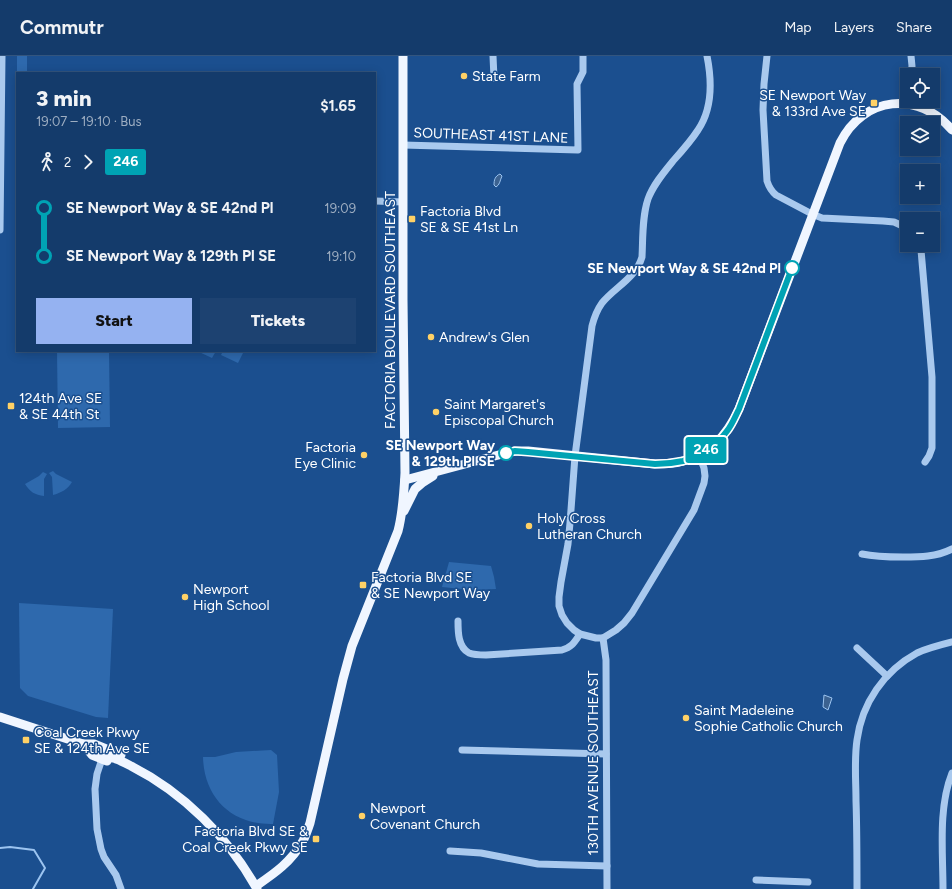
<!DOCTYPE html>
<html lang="en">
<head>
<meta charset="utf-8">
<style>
	body { margin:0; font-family:Figtree,sans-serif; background:#1d4271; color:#f1f3f6; height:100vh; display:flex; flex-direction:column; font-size:15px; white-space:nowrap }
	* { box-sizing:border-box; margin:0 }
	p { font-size:13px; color:#9dadc1 }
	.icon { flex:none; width:22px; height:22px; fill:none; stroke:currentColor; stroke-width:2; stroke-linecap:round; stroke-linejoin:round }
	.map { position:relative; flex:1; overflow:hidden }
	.drawer { position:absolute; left:16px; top:16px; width:360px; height:280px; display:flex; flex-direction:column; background:#143b6b; border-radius:0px; box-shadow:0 2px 10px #0003,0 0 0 1px #33557e }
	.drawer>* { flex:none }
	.badge { padding:0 8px; border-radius:3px; font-size:14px; line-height:26px }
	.fabs { position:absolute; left:900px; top:12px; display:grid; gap:8px }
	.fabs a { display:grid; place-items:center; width:40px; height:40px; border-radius:0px; background:#143b6b; box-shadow:0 2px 10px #0003,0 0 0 1px #33557e; font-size:20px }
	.map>.badge { position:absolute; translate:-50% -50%; box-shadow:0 0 0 2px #fff }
	.legs { display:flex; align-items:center; gap:6px; height:44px; padding:0 20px; font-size:13px }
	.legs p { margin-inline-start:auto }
	.head { display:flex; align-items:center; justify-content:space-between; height:68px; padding:0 20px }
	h1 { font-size:22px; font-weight:800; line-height:30px }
	.primary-button { display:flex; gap:8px; margin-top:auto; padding:8px 20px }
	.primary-button a { flex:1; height:46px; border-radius:0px; background:#95b2f1; color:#111; font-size:16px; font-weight:800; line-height:46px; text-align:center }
	.primary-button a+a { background:#1d4271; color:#f1f3f6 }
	ul { padding:0 20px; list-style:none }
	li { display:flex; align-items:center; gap:14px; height:48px; font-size:15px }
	li i { display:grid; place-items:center; width:6px; height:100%; margin:0 5px; background:currentColor }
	li i::after { content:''; width:10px; height:10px; margin:-5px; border:3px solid; border-radius:50%; background:#143b6b }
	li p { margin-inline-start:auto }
	li:first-child i { background:linear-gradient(#0000 50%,currentColor 0) }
	li:last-child i { background:linear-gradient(currentColor 50%,#0000 0) }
	header { display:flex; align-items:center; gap:24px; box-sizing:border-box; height:56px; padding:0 20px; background:#143b6b; border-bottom:1px solid #33557e }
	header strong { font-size:19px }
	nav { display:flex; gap:22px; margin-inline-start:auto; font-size:14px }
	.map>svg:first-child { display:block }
	.green { fill:#2e69ad }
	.water { fill:#3c6290; stroke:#9cc4f0 }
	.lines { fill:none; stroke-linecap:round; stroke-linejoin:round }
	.stream { stroke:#9cc4f0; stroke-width:2 }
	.minor { stroke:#a9c9ee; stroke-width:7 }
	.major { stroke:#f0f6ff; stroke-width:9 }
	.line-1-casing { stroke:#fff; stroke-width:9 }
	.line-1 { stroke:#00a3b4; stroke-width:6 }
	.poi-dot { fill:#ffd166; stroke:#1b4f8f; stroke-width:1.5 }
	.stop-1-dot { fill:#fff; stroke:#00a3b4; stroke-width:2 }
	.labels { text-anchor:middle; stroke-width:3; stroke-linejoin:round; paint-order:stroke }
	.poi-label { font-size:14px; fill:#fff; stroke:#1b4f8f; text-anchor:start }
	.street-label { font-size:14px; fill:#fff; stroke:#1b4f8f }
	.stop-label { font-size:14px; font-weight:bold; fill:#fff; stroke:#1b4f8f; text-anchor:end }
</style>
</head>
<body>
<header>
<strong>Commutr</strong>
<nav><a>Map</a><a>Layers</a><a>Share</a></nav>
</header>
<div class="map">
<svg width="952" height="833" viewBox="0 0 952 833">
	<rect width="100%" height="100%" fill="#1b4f8f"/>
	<g class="green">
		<rect x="17" y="0" width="10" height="17"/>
		<path d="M57 295H109L110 371 58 372Z"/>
		<path d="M197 295H216L212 302Z"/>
		<path d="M223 295H244L238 307 221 299Z"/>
		<path d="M53 415 56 418 72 426C68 433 61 437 53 439L52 421 49 417Z"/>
		<path d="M43 416 47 418 44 423V440C35 439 30 436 25 428L39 420Z"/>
		<path d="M449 506 491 510 494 521 496 533 472 534 442 531Z"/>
		<path d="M19 547 113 553 108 662 96 661 28 640 20 632Z"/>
		<path d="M271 694 277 699 279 736 273 768C232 769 204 742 203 701H215L236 696Z"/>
	</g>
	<g class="water">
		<path d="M500 118 502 120C500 124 500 129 496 131L494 129C494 124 495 120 500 118Z"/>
		<path d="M824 639 832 642 828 654 823 651Z"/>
	</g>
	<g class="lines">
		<path class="stream" d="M0 792 10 791 34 794 45 812 33 833"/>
		<g class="minor">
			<path d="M493 0 494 22"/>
			<path d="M767 0 764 28 763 54 767 125C769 131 771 135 776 139L812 158 822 162 883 165 894 166 907 172"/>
			<path d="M911 0 912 10 911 19"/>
			<path d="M403 89 578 94 577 28 583 16V0"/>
			<path d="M375 145 403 146"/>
			<path d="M0 174 2 0"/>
			<path d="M919 189 921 194 932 321V392L929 400 925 406"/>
			<path d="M699 399 704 412 705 420 704 427 694 454 632 557 624 567 616 574 603 582H596L580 578 574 574 567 567 562 559 559 550V541L561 526 568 488 570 467 575 400 592 270C594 262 597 254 602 247 615 231 636 222 642 201 643 182 642 161 648 143 653 129 664 116 673 105 682 95 691 85 698 74 713 52 712 25 707 0"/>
			<path d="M862 498C876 501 888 501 903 501 920 501 936 501 952 493"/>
			<path d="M458 565C458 576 458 591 469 597 474 599 480 599 486 599L562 594C572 591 574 587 580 578"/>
			<path d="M603 582 606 604 607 833"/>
			<path d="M857 592 887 620"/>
			<path d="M462 694 606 698"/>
			<path d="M102 703 97 718 95 733 97 773 101 793 104 801 116 819 121 833"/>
			<path d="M450 795 481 797 538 808 607 810"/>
			<path d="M756 824 808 826"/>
			<path d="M857 833C857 804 857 774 856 745 856 725 854 704 857 684 862 647 884 615 917 597 928 592 940 589 952 586"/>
			<path d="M943 833C943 796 938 752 952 717"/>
		</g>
		<g class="major">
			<path d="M405 424 506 397 515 395H528L655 408C664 408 674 408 683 405 710 399 728 377 739 353L840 87C863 40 919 34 952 74"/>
			<path d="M404 455 415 433 422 427 433 420"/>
			<path d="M0 661 83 688H94L121 699"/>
			<path d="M83 688 92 699 107 705"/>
			<path d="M102 703C112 698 122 706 131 710 184 737 228 781 257 833"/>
			<path d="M256 830C275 817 291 806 303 785 306 779 308 773 310 767L343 623 352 590 398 475C403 456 404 437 405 417L403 243V0"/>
		</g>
	</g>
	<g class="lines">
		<defs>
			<path id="line-1" d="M506 397 515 395 528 396 655 408C664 408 674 407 683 405 699 401 717 389 727 375 732 369 735 361 739 353L792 212"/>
		</defs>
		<use href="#line-1" class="line-1-casing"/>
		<use href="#line-1" class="line-1"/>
	</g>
	<g class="poi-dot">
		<circle cx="464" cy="20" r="4"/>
		<rect x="870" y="43" width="8" height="8" rx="2"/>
		<rect x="408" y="159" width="8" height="8" rx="2"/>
		<circle cx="431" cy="281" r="4"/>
		<rect x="7" y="346" width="8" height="8" rx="2"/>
		<circle cx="436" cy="356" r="4"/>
		<circle cx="364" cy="399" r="4"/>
		<circle cx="529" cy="470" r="4"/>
		<rect x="359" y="525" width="8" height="8" rx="2"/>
		<circle cx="185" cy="541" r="4"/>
		<circle cx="686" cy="662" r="4"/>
		<rect x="22" y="680" width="8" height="8" rx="2"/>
		<circle cx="362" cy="760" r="4"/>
		<rect x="312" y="779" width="8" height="8" rx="2"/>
	</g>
	<g class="stop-1-dot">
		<circle cx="792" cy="212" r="7"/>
		<circle cx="506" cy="397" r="7"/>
	</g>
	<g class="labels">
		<g class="poi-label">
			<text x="472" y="25">State Farm</text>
			<text x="866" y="44" text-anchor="end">SE Newport Way<tspan x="866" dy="16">&amp; 133rd Ave SE</tspan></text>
			<text x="420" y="160">Factoria Blvd<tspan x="420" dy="16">SE &amp; SE 41st Ln</tspan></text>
			<text x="439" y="286">Andrew's Glen</text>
			<text x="19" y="347">124th Ave SE<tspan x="19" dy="16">&amp; SE 44th St</tspan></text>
			<text x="444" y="353">Saint Margaret's<tspan x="444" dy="16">Episcopal Church</tspan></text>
			<text x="356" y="396" text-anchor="end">Factoria<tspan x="356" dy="16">Eye Clinic</tspan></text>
			<text x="537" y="467">Holy Cross<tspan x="537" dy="16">Lutheran Church</tspan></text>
			<text x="371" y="526">Factoria Blvd SE<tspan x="371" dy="16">&amp; SE Newport Way</tspan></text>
			<text x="193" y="538">Newport<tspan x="193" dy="16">High School</tspan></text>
			<text x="694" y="659">Saint Madeleine<tspan x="694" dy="16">Sophie Catholic Church</tspan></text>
			<text x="34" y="681">Coal Creek Pkwy<tspan x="34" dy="16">SE &amp; 124th Ave SE</tspan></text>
			<text x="370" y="757">Newport<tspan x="370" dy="16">Covenant Church</tspan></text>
			<text x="308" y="780" text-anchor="end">Factoria Blvd SE &amp;<tspan x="308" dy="16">Coal Creek Pkwy SE</tspan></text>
		</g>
		<g class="street-label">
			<text transform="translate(491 79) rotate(2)" y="5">SOUTHEAST 41ST LANE</text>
			<text transform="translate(390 254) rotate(-90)" y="5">FACTORIA BOULEVARD SOUTHEAST</text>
			<text transform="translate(593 707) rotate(-90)" y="5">130TH AVENUE SOUTHEAST</text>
		</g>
		<g class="stop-label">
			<text x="781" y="217">SE Newport Way &amp; SE 42nd Pl</text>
			<text x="495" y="394">SE Newport Way<tspan x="495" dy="16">&amp; 129th Pl SE</tspan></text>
		</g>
	</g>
</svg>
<div class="fabs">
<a><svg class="icon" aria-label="locate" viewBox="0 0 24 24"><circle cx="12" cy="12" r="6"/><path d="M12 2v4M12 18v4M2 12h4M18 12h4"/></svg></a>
<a><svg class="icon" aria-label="layers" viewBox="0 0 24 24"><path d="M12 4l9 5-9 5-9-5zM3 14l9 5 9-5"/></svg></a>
<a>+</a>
<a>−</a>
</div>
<b class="badge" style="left:706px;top:394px;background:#00a3b4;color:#fff">246</b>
<section class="drawer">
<div class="head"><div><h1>3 min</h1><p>19:07 – 19:10 · Bus</p></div><b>$1.65</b></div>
<div class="legs"><svg class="icon" aria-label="walk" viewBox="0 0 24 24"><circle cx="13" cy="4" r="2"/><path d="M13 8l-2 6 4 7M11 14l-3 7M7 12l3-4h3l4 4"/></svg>2<svg class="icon" aria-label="forward" viewBox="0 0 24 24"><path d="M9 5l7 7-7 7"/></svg><b class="badge" style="background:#00a3b4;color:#fff">246</b></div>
<ul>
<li><i style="color:#00a3b4"></i><b>SE Newport Way &amp; SE 42nd Pl</b><p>19:09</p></li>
<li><i style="color:#00a3b4"></i><b>SE Newport Way &amp; 129th Pl SE</b><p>19:10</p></li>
</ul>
<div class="primary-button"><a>Start</a><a>Tickets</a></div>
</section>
</div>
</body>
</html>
